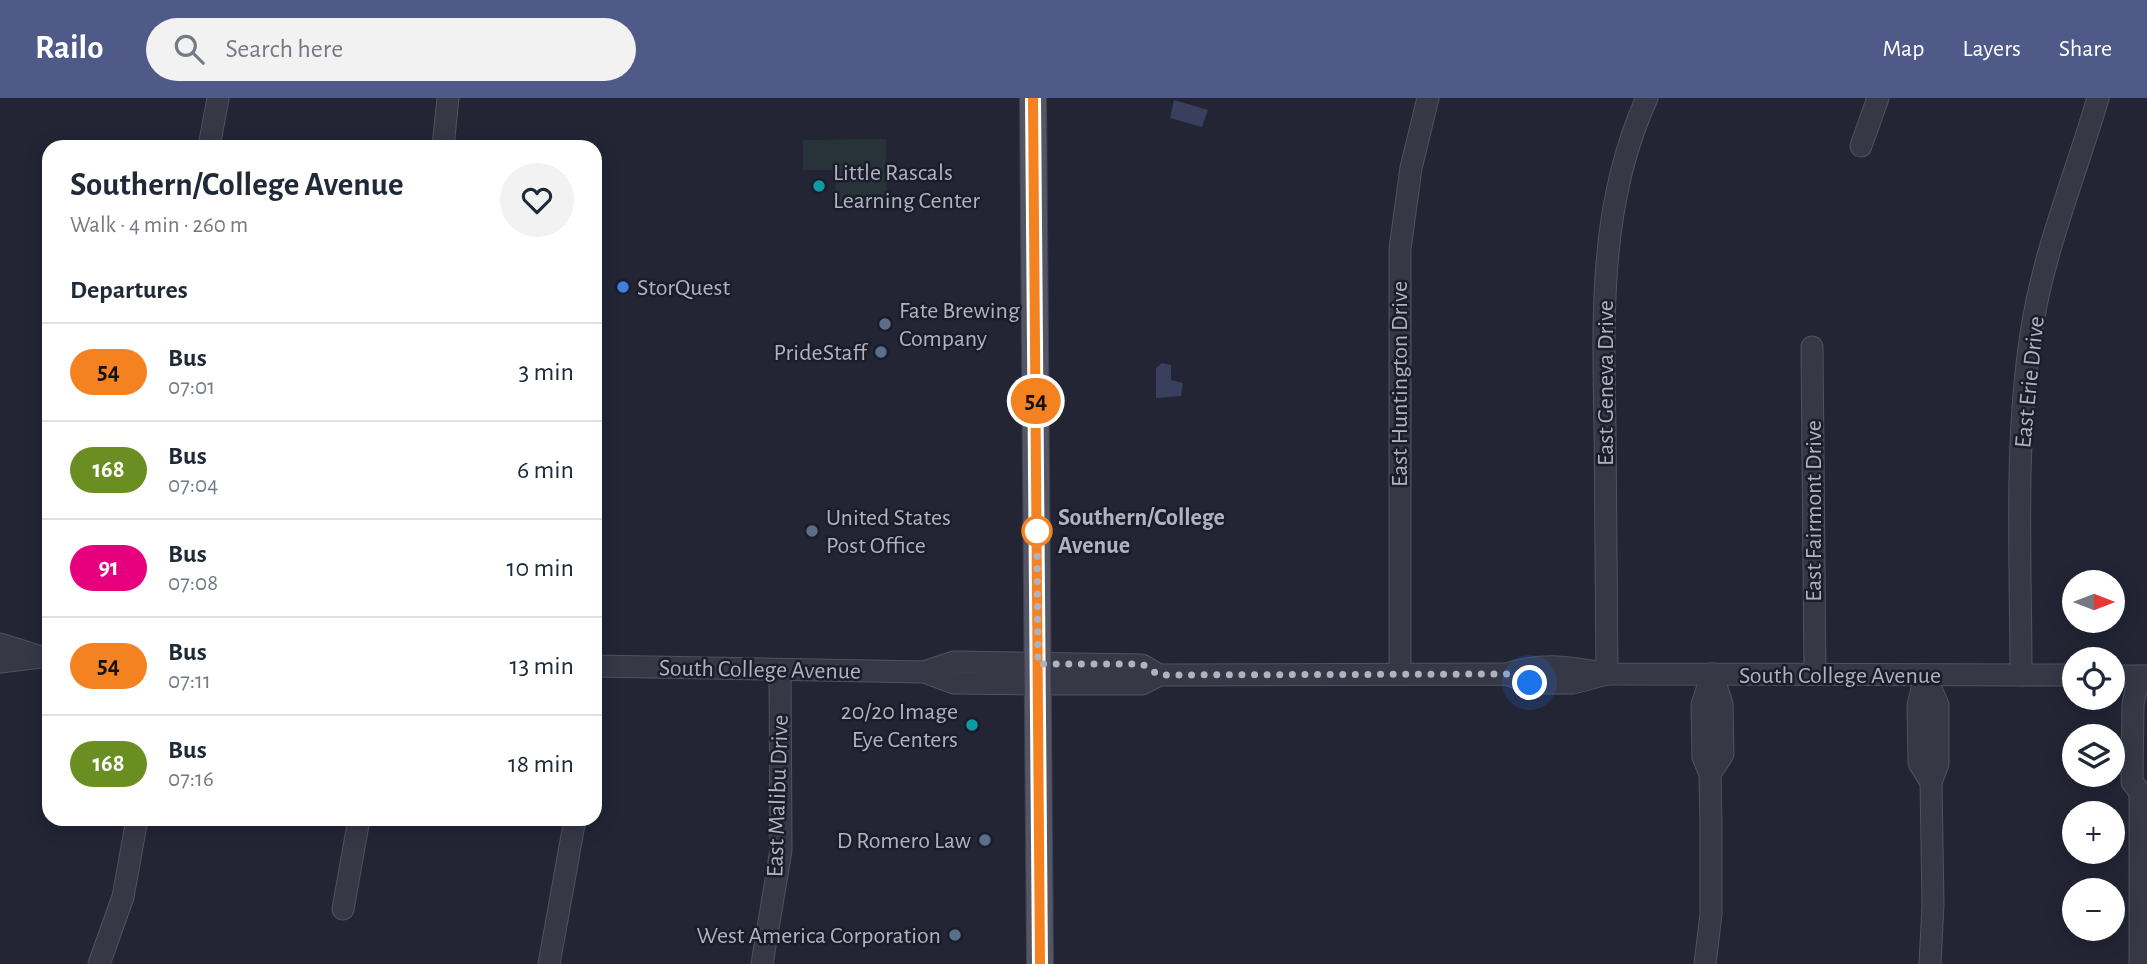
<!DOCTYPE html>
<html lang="en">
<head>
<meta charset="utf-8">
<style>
	body { margin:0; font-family:"Alegreya Sans",sans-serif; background:#f2f2f3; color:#1f2937; height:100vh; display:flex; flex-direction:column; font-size:26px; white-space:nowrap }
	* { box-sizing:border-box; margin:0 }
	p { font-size:23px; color:#747a83 }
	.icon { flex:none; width:38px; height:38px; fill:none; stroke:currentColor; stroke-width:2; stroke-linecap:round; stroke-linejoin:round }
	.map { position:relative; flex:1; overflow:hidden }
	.sheet { position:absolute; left:42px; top:42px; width:560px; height:686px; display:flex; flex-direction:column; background:#fff; border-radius:21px; box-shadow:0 4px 18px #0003 }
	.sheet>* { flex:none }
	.badge { padding:0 14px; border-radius:23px; font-size:24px; line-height:46px }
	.needle { width:46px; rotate:90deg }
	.controls { position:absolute; left:2062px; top:472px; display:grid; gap:14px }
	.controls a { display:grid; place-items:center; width:63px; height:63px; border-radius:50%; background:#fff; box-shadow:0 4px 18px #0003; font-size:35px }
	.you { position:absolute; width:35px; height:35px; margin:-18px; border:5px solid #fff; border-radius:50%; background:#1a73e8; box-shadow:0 0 0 10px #1a73e833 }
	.map>.badge { position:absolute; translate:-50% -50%; box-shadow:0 0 0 4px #fff }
	h2 { padding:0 28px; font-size:26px; line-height:63px }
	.round { display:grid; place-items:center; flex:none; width:74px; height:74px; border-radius:37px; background:#f2f2f3 }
	.overview { display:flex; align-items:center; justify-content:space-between; height:119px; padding:0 28px }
	h1 { font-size:33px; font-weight:700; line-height:52px }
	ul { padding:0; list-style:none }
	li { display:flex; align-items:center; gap:21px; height:98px; padding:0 28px; border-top:2px solid #e0e1e3 }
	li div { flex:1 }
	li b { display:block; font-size:26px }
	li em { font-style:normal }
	li .badge { min-width:77px; font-weight:700; text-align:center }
	header { display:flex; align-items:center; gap:42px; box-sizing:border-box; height:98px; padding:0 35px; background:#505a88; color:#fff }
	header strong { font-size:33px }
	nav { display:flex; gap:38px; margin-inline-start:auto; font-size:24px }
	.search { width:490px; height:63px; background:#f2f2f3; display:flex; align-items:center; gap:18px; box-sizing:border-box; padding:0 24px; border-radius:38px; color:#747a83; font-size:26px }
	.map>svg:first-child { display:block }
	.green { fill:#273339 }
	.water { fill:#3a3f5d }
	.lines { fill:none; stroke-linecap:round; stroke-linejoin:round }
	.minor-casing { stroke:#505260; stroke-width:23 }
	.major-casing { stroke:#3f414f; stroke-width:28 }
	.minor { stroke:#363846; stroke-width:21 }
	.major { stroke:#545666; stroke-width:26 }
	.line-casing { stroke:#fff; stroke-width:16 }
	.line { stroke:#f58220; stroke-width:10 }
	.walk { stroke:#b0b2c2; stroke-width:7; stroke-dasharray:0 12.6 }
	.culture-dot { fill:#0f9aa8; stroke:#1b1d2a; stroke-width:2.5 }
	.shop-dot { fill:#3f7fe0; stroke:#1b1d2a; stroke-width:2.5 }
	.service-dot { fill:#5c6f8a; stroke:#1b1d2a; stroke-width:2.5 }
	.stop-dot { fill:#fff; stroke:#f58220; stroke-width:3.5 }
	.labels { text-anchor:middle; stroke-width:5; stroke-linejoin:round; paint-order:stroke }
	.poi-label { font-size:24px; fill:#b0b2c2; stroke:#1b1d2a; text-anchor:start }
	.street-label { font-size:24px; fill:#b0b2c2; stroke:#1b1d2a }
	.stop-label { font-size:24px; font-weight:bold; fill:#b0b2c2; stroke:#1b1d2a; text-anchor:start }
</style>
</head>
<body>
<header>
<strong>Railo</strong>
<div class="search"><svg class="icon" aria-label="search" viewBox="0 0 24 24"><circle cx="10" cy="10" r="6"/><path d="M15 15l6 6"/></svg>Search here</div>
<nav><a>Map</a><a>Layers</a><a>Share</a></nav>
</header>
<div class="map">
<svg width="2147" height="866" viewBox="0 0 2147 866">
	<rect width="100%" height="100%" fill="#232535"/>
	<path class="green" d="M886 41 887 104 836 105 835 72H803V42Z"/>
	<g class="water">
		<path d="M1174 2 1208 12 1202 29 1170 20Z"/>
		<path d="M1162 265 1171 267V282L1183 285 1181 298 1156 300V270Z"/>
	</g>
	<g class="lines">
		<defs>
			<g id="minor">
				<path d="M1861 48 1878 0"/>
				<path d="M209 49 218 0"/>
				<path d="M443 49 448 0"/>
				<path d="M1812 249 1815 576"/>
				<path d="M0 546 35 557"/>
				<path d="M0 564 49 558"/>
				<path d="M595 568 924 574 954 585 1038 586H1142L1159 577 1507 576 1530 585H1573L1607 576"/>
				<path d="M924 574 954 564 1142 567 1159 577"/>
				<path d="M1400 576V151L1411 70 1428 0"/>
				<path d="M1507 576C1541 564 1573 569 1607 576L2074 577"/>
				<path d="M1607 576C1606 494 1605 412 1605 330 1603 217 1599 105 1647 0"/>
				<path d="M1925 577 1938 607V666L1931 684 1933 807 1930 866"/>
				<path d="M1925 577 1918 608 1919 665 1931 684"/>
				<path d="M2021 577C2021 464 2014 348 2031 236 2043 154 2075 79 2098 0"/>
				<path d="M2112 578H2147"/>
				<path d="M2139 578 2133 606 2132 684 2140 694V866"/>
				<path d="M1710 676 1723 656 1722 606 1712 576"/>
				<path d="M343 811 359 721"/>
				<path d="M99 866 123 799 137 721"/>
				<path d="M549 866 575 721"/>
				<path d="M762 866 781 752 780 572"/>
				<path d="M1705 866 1711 816V727L1710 676 1703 659 1702 607 1712 576"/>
			</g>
			<path id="major" d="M1033 0 1040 866"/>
		</defs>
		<use href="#minor" class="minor-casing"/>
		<use href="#major" class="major-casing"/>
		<use href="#minor" class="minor"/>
		<use href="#major" class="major"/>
	</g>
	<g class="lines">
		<defs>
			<path id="line" d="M1033 0 1040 866"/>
		</defs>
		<use href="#line" class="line-casing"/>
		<use href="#line" class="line"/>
		<path class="walk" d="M1037 433 1038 566H1142L1159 577 1507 576 1530 585"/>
	</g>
	<g class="culture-dot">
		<circle cx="819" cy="88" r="7"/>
		<circle cx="972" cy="627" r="7"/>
	</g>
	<circle class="shop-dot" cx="623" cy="189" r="7"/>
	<g class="service-dot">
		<circle cx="885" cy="226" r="7"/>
		<circle cx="881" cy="254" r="7"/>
		<circle cx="812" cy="433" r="7"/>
		<circle cx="985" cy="742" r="7"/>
		<circle cx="955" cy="837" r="7"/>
	</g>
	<circle class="stop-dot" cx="1037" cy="433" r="14"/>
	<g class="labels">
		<g class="poi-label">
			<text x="833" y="82">Little Rascals<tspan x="833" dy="28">Learning Center</tspan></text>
			<text x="637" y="197">StorQuest</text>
			<text x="899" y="220">Fate Brewing<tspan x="899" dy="28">Company</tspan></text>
			<text x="867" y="262" text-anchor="end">PrideStaff</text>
			<text x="826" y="427">United States<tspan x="826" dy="28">Post Office</tspan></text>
			<text x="958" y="621" text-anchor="end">20/20 Image<tspan x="958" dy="28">Eye Centers</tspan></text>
			<text x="971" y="750" text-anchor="end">D Romero Law</text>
			<text x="941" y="845" text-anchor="end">West America Corporation</text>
		</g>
		<g class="street-label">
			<text transform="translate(2029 284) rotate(-84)" y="8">East Erie Drive</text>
			<text transform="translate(1605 285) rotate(-90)" y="8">East Geneva Drive</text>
			<text transform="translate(1399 286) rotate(-90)" y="8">East Huntington Drive</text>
			<text transform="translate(1813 413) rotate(-90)" y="8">East Fairmont Drive</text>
			<text transform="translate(760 571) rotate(1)" y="8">South College Avenue</text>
			<text x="1840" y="585">South College Avenue</text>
			<text transform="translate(777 698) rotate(-88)" y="8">East Malibu Drive</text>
		</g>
		<g class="stop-label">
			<text x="1058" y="427">Southern/College<tspan x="1058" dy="28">Avenue</tspan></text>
		</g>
	</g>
</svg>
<div class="controls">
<a><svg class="needle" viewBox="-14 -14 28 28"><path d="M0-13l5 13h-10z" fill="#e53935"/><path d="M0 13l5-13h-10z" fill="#747a83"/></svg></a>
<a><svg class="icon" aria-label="locate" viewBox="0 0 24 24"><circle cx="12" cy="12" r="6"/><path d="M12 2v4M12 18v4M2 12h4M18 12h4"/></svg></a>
<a><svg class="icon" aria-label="layers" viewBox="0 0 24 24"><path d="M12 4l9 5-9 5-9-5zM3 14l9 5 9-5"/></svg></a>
<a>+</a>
<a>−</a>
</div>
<div class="you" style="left:1530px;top:585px"></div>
<b class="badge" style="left:1036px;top:303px;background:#f58220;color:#111">54</b>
<section class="sheet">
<div class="overview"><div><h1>Southern/College Avenue</h1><p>Walk · 4 min · 260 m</p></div><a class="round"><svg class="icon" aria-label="heart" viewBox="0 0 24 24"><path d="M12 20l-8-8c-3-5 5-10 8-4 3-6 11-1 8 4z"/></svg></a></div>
<h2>Departures</h2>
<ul>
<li><span class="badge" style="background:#f58220;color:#111">54</span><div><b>Bus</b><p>07:01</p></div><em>3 min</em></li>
<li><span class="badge" style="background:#6b8e23;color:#fff">168</span><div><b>Bus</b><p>07:04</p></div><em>6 min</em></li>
<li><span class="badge" style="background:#e6007e;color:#fff">91</span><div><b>Bus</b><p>07:08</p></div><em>10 min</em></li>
<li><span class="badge" style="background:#f58220;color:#111">54</span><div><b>Bus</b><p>07:11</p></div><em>13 min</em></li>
<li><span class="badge" style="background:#6b8e23;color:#fff">168</span><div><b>Bus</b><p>07:16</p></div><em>18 min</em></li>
</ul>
</section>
</div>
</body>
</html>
